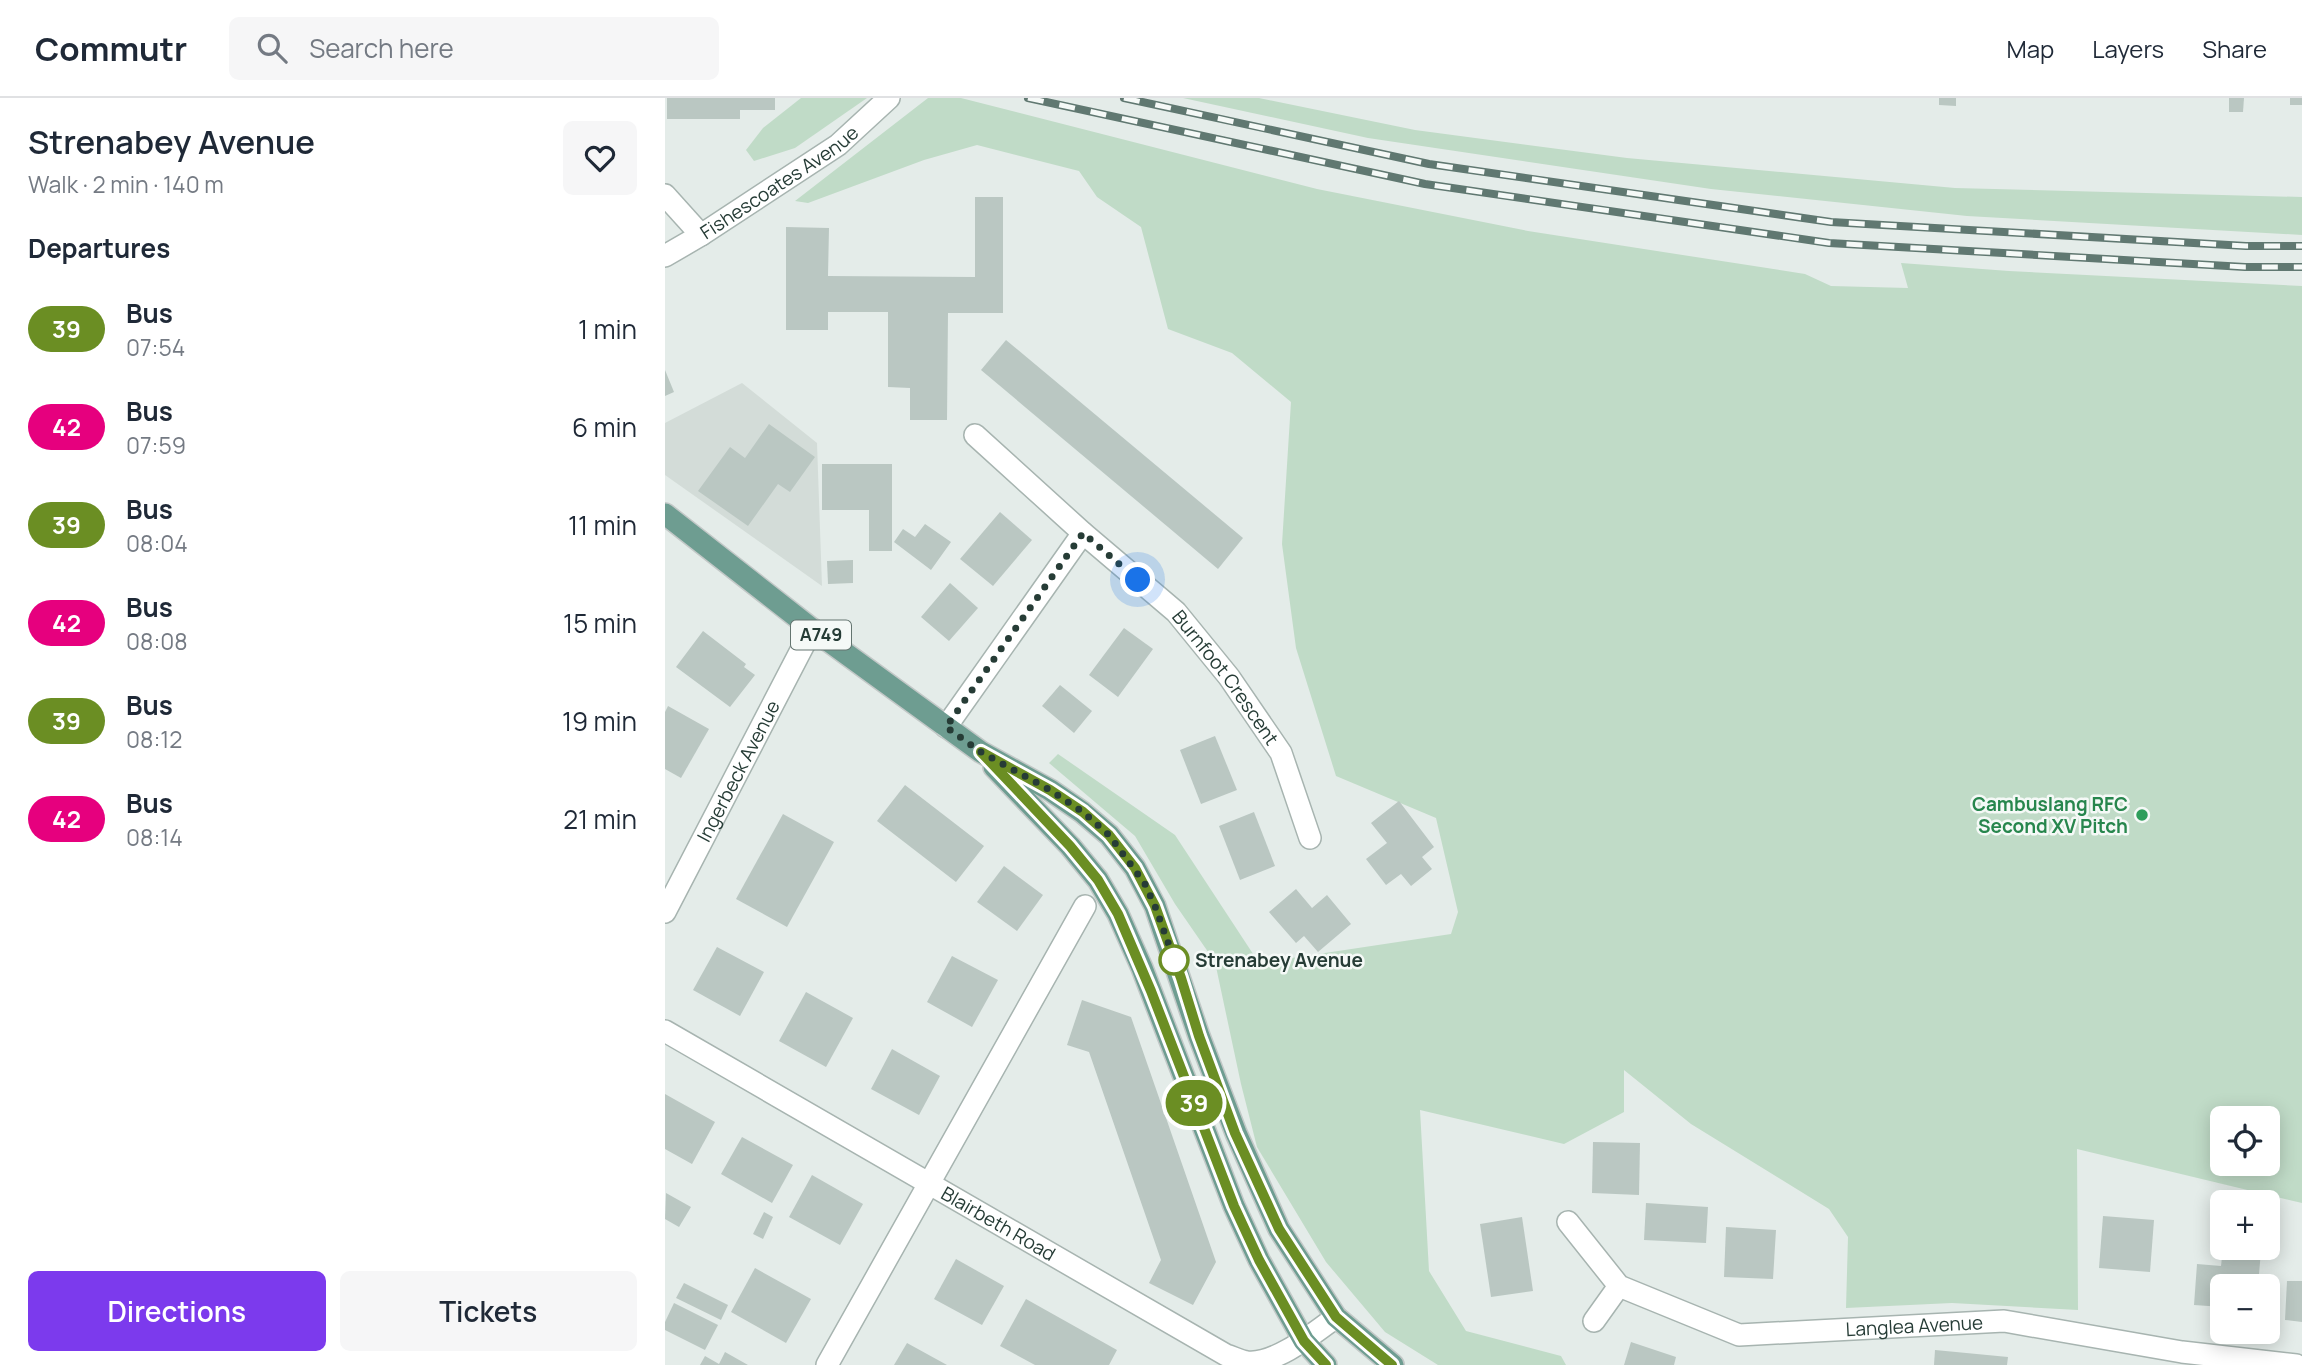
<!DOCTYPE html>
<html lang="en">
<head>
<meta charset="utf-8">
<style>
	body { margin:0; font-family:Manrope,sans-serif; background:#f6f6f7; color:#1f2937; height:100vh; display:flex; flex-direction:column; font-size:26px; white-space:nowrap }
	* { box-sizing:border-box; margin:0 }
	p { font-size:23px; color:#747a83 }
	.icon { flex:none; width:38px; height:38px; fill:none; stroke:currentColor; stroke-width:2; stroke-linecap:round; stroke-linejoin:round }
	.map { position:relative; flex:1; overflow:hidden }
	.panel { display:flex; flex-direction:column; background:#fff; width:665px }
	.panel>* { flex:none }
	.badge { padding:0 14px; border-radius:23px; font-size:24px; line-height:46px }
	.fabs { position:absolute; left:1545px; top:1008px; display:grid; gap:14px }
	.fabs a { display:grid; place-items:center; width:70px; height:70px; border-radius:10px; background:#fff; box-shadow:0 4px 18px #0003; font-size:35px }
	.you { position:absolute; width:35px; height:35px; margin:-18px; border:5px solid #fff; border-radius:50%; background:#1a73e8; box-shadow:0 0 0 10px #1a73e833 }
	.map>.badge { position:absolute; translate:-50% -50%; box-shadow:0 0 0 4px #fff }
	h2 { padding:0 28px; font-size:26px; line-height:63px }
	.round { display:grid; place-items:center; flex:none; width:74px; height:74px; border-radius:10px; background:#f6f6f7 }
	.head { display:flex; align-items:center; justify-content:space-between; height:119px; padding:0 28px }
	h1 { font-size:33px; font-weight:600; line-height:52px }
	.button { display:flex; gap:14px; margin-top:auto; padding:14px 28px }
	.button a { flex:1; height:80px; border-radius:10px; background:#7c3aed; color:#fff; font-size:28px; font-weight:600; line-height:80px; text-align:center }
	.button a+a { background:#f6f6f7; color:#1f2937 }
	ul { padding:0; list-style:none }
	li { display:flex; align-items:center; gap:21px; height:98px; padding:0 28px }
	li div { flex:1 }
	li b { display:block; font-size:26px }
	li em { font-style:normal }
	li .badge { min-width:77px; font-weight:700; text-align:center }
	header { display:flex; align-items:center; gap:42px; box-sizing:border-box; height:98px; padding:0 35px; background:#fff; border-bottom:2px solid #e0e1e3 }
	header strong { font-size:33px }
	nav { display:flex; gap:38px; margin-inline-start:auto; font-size:24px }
	.search { width:490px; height:63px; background:#f6f6f7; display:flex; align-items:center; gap:18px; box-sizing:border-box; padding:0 24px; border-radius:10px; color:#747a83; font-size:26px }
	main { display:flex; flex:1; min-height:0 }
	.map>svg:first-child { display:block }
	.built { fill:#d3dcd8 }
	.green { fill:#c0dbc7; fill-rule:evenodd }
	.building { fill:#bac7c2 }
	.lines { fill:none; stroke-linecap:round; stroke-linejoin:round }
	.minor-casing { stroke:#a7b4b0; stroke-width:24 }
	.tertiary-casing { stroke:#a7b4b0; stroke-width:24 }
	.primary-casing { stroke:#c2c8c7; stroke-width:24 }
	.minor { stroke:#fff; stroke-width:21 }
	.tertiary { stroke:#fff; stroke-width:21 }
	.primary { stroke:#6e9d91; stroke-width:21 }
	.rail-casing { stroke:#607871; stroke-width:8 }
	.rail { stroke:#f5f9f7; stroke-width:5; stroke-dasharray:16; stroke-linecap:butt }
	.line-casing { stroke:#fff; stroke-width:16 }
	.line { stroke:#6b8e23; stroke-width:10 }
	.walk { stroke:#263c36; stroke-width:7; stroke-dasharray:0 12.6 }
	.leisure-dot { fill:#2e9e5b; stroke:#f5f9f7; stroke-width:2.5 }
	.stop-dot { fill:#fff; stroke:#6b8e23; stroke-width:3.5 }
	.labels { text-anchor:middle; stroke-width:5; stroke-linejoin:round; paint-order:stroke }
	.shield { fill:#f5f9f7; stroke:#647570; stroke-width:2 }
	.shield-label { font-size:18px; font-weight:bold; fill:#263c36 }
	.street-label { font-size:19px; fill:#263c36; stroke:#f5f9f7 }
	.leisure-label { font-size:19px; font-weight:bold; fill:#27864d; stroke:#f5f9f7; text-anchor:end }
	.stop-label { font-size:19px; font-weight:bold; fill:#263c36; stroke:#f5f9f7; text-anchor:start }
</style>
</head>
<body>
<header>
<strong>Commutr</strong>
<div class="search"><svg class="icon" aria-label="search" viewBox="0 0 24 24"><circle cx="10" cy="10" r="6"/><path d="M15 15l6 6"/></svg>Search here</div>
<nav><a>Map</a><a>Layers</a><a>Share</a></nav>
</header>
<main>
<section class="panel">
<div class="head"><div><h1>Strenabey Avenue</h1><p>Walk · 2 min · 140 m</p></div><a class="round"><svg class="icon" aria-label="heart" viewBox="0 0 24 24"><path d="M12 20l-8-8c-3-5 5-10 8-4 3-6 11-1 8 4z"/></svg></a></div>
<h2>Departures</h2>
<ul>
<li><span class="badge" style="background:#6b8e23;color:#fff">39</span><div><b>Bus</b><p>07:54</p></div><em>1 min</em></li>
<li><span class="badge" style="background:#e6007e;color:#fff">42</span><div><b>Bus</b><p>07:59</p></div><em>6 min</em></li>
<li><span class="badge" style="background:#6b8e23;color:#fff">39</span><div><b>Bus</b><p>08:04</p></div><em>11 min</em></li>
<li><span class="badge" style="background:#e6007e;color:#fff">42</span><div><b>Bus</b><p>08:08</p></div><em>15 min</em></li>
<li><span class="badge" style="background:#6b8e23;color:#fff">39</span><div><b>Bus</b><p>08:12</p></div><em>19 min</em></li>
<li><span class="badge" style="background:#e6007e;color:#fff">42</span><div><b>Bus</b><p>08:14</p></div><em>21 min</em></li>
</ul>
<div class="button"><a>Directions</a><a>Tickets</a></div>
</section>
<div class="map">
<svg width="1637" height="1267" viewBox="0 0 1637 1267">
	<rect width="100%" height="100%" fill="#e4ece9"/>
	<path class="built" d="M77 285 152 345 157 488 0 377V325Z"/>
	<g class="green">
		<path d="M136 0H202L130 50 89 63 81 52 98 30Z"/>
		<path d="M263 0H296L652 91 863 133 1140 176 1166 188 1243 190 1236 165 1344 173 1637 188V1105L1412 1051 1413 1212 1287 1205 1181 1210 1183 1139 1164 1111 1026 1026 959 972V1014L899 1046 755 1012 764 1173 801 1233 896 1258 901 1267H773L720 1234 661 1164 592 1049 576 986 550 864 510 806 470 738 384 665 393 656 510 737 594 865 786 836 793 814 771 720 671 678 631 550 617 446 626 304 567 255 503 231 476 129 432 99 414 73 312 47 259 62 143 105 130 103ZM1558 1020H1603V1066H1558Z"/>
		<path d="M518 0H594L750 32 962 60 1290 90 1637 99V137L1302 118 1046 91 703 40Z"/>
	</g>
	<g class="building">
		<path d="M2 0H110V12H75V21H2Z"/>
		<path d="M1274 0H1291V8L1274 7Z"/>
		<path d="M1564 0H1579L1578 14H1564Z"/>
		<rect x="1625" y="0" width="12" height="7"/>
		<path d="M310 99H338V215H283L282 322H245V290L223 289V214H163V232H121V129L164 130 163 178 310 179Z"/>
		<path d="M341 242 578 440 553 471 316 272Z"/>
		<path d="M0 272 9 294 0 298Z"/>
		<path d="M104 326 150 359 125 394 113 386 83 428 33 393 65 349 80 360Z"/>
		<path d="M157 366H227V453H204V412H157Z"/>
		<path d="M335 414 367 442 328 488 295 461Z"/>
		<path d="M260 426 286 444 266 472 229 444 238 431 250 439Z"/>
		<path d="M188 462V485L163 486 162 463Z"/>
		<path d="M285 485 313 510 284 543 256 519Z"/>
		<path d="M459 530 488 551 453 599 424 577Z"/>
		<path d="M38 533 81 566 79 569 90 577 65 609 11 569Z"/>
		<path d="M395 587 427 613 409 635 377 608Z"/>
		<path d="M3 608 44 631 16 680 0 671V614Z"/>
		<path d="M550 638 572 692 536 706 515 652Z"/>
		<path d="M240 687 319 748 291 784 212 723Z"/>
		<path d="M734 703 769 749 757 759 767 771 746 788 736 776 721 787 701 761 722 745 706 725Z"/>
		<path d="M589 714 610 768 575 782 554 728Z"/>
		<path d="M118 716 169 744 122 829 71 801Z"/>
		<path d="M339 768 378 797 352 833 312 804Z"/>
		<path d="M631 791 647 810 662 797 686 826 653 854 639 838 631 845 604 814Z"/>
		<path d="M52 849 99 874 75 918 28 892Z"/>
		<path d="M287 858 333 882 307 929 262 904Z"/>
		<path d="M141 894 188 920 161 969 114 943Z"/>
		<path d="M417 902 466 919 551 1164 528 1207 484 1185 496 1162 424 954 402 947Z"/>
		<path d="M227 951 275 978 254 1017 206 991Z"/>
		<path d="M0 996 50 1024 27 1066 0 1051Z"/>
		<path d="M77 1039 128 1067 107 1105 56 1076Z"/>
		<path d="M928 1044 975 1045 974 1097 927 1095Z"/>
		<path d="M147 1077 198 1106 175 1147 124 1119Z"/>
		<path d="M1 1095 26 1109 14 1129 0 1121Z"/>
		<path d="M981 1105 1043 1109 1041 1145 979 1142Z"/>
		<path d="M99 1114 108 1119 98 1141 88 1136Z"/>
		<path d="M1438 1118 1489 1122 1485 1174 1434 1170Z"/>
		<path d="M857 1119 868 1193 826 1199 815 1126Z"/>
		<path d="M1061 1129 1111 1132 1108 1181 1059 1179Z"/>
		<path d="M1558 1150 1596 1153 1593 1188H1558V1209L1529 1207 1532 1166 1556 1168Z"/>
		<path d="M291 1161 339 1188 317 1227 269 1201Z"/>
		<path d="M90 1170 146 1201 121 1245 66 1214Z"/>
		<path d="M1622 1183H1637V1224L1620 1222Z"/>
		<path d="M19 1185 63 1207 56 1222 11 1200Z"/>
		<path d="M361 1201 452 1252 444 1267H370L335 1248Z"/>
		<path d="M9 1205 53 1227 40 1252 0 1232V1224Z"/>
		<path d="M966 1244 1011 1259 1009 1267H959Z"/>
		<path d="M242 1245 282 1267H229Z"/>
		<path d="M1270 1252 1343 1259 1342 1267H1269Z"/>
		<path d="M60 1254 83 1267H35L40 1258 54 1266Z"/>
	</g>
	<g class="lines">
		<defs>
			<g id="minor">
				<path d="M0 97 36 137"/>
				<path id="s1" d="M0 158 36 137 173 47 224 0"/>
				<path id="s2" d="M310 337 418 435 511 514 564 579 616 655 645 740"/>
				<path d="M281 629 418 435"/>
				<path id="s3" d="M0 814 147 531"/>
				<path id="s4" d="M903 1124 954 1188 1074 1237 1339 1223 1517 1254 1631 1267"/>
				<path d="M929 1223 954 1188"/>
				<path d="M162 1267 420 808"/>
			</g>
			<g id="tertiary">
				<path id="s5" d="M0 933 561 1257C568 1259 575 1263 582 1264 610 1267 649 1235 671 1219"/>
			</g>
			<g id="primary">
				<path d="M0 416 147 531 316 654 385 692 417 714 444 737 470 770 490 808 534 938 571 1035 614 1131 671 1219 728 1267"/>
				<path d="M329 669 405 748 433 782 453 816 477 870 569 1108 594 1162 639 1243 661 1267"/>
			</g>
		</defs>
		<use href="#minor" class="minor-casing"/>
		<use href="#tertiary" class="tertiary-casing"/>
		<use href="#primary" class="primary-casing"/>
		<use href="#minor" class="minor"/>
		<use href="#tertiary" class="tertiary"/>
		<use href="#primary" class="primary"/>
		<defs>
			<g id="rail">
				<path d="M363 0 760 86 1164 145 1580 169H1637"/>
				<path d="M459 0 764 66 1166 124 1581 148H1637"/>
			</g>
		</defs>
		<use href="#rail" class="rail-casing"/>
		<use href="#rail" class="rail"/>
	</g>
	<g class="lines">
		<defs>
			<path id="line" d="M661 1267 639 1243 594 1162 569 1108 486 893 453 816 433 782 405 748 316 654 385 692 418 714 444 737 470 770 490 808 516 880 534 938 570 1035 614 1131 671 1219 727 1267"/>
		</defs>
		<use href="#line" class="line-casing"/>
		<use href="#line" class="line"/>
		<path class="walk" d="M473 482 418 435 281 629 316 654 385 692 418 714 444 737 480 786 490 808 510 864 509 862"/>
	</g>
	<circle class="leisure-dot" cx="1477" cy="717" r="7"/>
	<circle class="stop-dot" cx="509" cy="862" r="14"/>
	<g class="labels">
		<rect class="shield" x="126" y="522.5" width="60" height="29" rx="5"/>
		<g class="shield-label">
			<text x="156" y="543">A749</text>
		</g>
		<g class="street-label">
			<text dy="7" stroke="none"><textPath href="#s1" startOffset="136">Fishescoates Avenue</textPath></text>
			<text dy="7" stroke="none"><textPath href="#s2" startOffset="350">Burnfoot Crescent</textPath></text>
			<text dy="7" stroke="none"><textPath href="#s3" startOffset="159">Ingerbeck Avenue</textPath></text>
			<text dy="7" stroke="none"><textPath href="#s5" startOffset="385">Blairbeth Road</textPath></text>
			<text dy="7" stroke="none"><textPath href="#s4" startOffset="387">Langlea Avenue</textPath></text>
		</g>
		<g class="leisure-label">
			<text x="1463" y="713">Cambuslang RFC<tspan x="1463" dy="22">Second XV Pitch</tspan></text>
		</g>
		<g class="stop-label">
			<text x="530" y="869">Strenabey Avenue</text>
		</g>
	</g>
</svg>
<div class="fabs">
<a><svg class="icon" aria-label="locate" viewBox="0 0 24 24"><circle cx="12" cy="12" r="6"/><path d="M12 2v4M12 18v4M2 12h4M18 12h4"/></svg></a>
<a>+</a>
<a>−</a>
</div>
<div class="you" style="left:473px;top:482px"></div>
<b class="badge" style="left:529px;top:1005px;background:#6b8e23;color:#fff">39</b>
</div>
</main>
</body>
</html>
